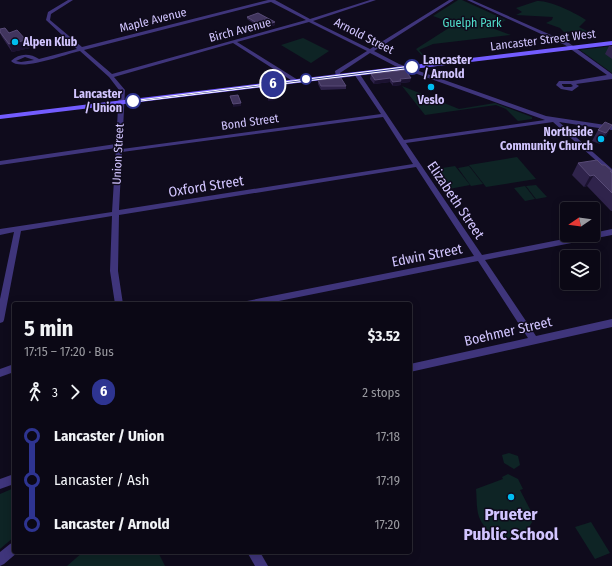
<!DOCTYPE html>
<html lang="en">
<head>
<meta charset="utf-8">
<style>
	body { margin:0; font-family:"Fira Sans Condensed",sans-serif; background:#191622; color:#f1f3f6; height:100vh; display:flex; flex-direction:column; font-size:15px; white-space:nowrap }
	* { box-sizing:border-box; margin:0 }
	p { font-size:13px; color:#9a9aa0 }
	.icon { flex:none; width:22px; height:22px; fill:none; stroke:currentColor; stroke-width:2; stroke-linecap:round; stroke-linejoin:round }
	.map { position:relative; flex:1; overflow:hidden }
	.drawer { position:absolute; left:12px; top:302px; width:400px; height:252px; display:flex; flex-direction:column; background:#0b0815; border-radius:4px; box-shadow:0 2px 10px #0003,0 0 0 1px #2b2934 }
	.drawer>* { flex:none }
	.badge { padding:0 8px; border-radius:13px; font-size:14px; line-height:26px }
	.needle { width:26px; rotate:257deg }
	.fabs { position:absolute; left:560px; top:202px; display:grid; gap:8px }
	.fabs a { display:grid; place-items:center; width:40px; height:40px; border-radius:4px; background:#0b0815; box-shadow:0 2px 10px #0003,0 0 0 1px #2b2934; font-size:20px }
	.map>.badge { position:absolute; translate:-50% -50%; box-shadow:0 0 0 2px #fff }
	.legs { display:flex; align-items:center; gap:6px; height:44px; padding:0 12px; font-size:13px }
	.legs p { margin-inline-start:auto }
	.summary { display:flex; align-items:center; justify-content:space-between; height:68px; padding:0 12px }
	h1 { font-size:22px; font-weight:700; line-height:30px }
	ul { padding:0 12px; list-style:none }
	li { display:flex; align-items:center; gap:14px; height:44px; font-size:15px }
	li i { display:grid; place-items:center; width:6px; height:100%; margin:0 5px; background:currentColor }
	li i::after { content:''; width:10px; height:10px; margin:-5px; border:3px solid; border-radius:50%; background:#0b0815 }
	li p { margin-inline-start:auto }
	li:first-child i { background:linear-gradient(#0000 50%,currentColor 0) }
	li:last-child i { background:linear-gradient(currentColor 50%,#0000 0) }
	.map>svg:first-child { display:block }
	.green { fill:#0e2425 }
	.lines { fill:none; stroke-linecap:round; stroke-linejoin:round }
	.street { fill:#3f357b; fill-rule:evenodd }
	.secondary { fill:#735cff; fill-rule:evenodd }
	.wall { fill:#2f234b }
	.shaded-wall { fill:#1b1230 }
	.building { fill:#41355e; stroke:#584b77 }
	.line-1 { fill:#2e3491; stroke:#fff }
	.poi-dot { fill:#00bdf0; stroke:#0f0b1c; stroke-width:1.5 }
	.stop-1-dot { fill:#fff; stroke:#2e3491; stroke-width:2 }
	.labels { text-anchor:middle; stroke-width:3; stroke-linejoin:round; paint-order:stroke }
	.far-street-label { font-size:12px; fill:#d2c5ff; stroke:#0f0b1c }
	.far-park-label { font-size:12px; fill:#51dfcb; stroke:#0f0b1c }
	.far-poi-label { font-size:12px; font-weight:bold; fill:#d2c5ff; stroke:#0f0b1c; text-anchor:start }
	.far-stop-label { font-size:12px; font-weight:bold; fill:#d2c5ff; stroke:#0f0b1c; text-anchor:start }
	.street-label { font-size:14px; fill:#d2c5ff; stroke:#0f0b1c }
	.near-poi-label { font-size:17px; font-weight:bold; fill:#d2c5ff; stroke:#0f0b1c }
</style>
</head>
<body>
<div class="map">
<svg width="612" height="566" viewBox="0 0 612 566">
	<rect width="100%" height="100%" fill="#0f0b1c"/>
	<g class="green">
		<path d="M458 0H462L506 20 492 28 511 35 433 44 419 50 429 62H428L416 49 455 24 433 16Z"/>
		<path d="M537 1C549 0 576 13 586 20L579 27 589 32 588 35 575 31 564 32 560 28 546 23 552 20 553 17 516 15 522 12 516 8Z"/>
		<path d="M303 38 329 51 311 63 281 45Z"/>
		<path d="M612 46V73L580 50Z"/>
		<path d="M402 86 459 109 495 103 532 117V119L518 121 506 109 496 105 425 115Z"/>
		<path d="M517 157 536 179 486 187 469 165Z"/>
		<path d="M455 166 470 185 449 189 436 169Z"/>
		<path d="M469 166 483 184 471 186 458 168Z"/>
		<path d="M536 185 547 197 536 199 526 186Z"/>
		<path d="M525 186 535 199 525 201 514 188Z"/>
		<path d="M509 453 518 456 520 465 514 469 504 463 502 455Z"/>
		<path d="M508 474 518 479 523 489 520 490 534 517C524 548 490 544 479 517 476 508 477 498 476 489L503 479 502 477Z"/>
		<path d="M14 488V537L0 549V494Z"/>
		<path d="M591 522 610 553 595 559 575 527Z"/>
		<path d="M83 552H158L165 566H67Z"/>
	</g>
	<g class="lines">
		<g class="street">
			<path d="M68 0H73L51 14 50 20 82 47 268 0H275L310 19 370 0H376L313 21 370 49 449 0H454L374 51 399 64 546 116 612 126V130L559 122 612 169V174L610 173 553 122 406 143 482 255 584 235H593V233L612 229V235L485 260 536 336 612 319V327L410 372V364L528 338 478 261 264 304H243L244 302 247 301 474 256 416 167 119 215 118 271 123 304H115L110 271 112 216 21 231 4 320 3 322 0 323V299L14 232 0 235V229L112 212 116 148 0 165V161L116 144 119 90 109 77 80 51C66 54 20 72 11 61 19 53 30 53 39 59L77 49 46 20 48 12ZM271 2 306 20 112 74 84 50ZM309 22 367 51 335 71 336 77H340V73L370 53 395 66 545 120 404 140 359 73 357 72 354 74 381 114 122 149 125 90 114 77 233 43 294 82H298V80L237 42ZM25 57 34 60 21 62 16 61ZM383 117 413 164 119 210 122 152Z"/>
			<path d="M467 0H472L569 43 612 74V79L576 84 579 86 572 91 561 89 556 85 559 81H572L607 75 565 45ZM562 84H571L573 86 571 87H564L562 85Z"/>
			<path d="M14 364V372L0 377V369Z"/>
			<path d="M14 474V484L0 489V479Z"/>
			<path d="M14 542V552H18L4 564 0 566V552L10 544Z"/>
			<path d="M247 552H260L268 566H255Z"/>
		</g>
		<path class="secondary" d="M612 41V45L0 119V115Z"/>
	</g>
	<g class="wall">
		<path d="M247 17 275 25 262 29 247 19Z"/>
		<path d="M0 29 9 33 26 40 30 48 12 52 2 37 0 33Z"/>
		<path d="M609 46H612V59L605 54Z"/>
		<path d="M371 74 410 82 401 83V85L393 86 390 82 374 84 370 79Z"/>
		<path d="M318 80 346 86V89L321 90 318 84Z"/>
		<path d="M612 125 606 136 600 144 592 141 598 130Z"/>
		<path d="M578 163 602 165 612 173V211H611L587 186 584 187 572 175Z"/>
	</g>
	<g class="shaded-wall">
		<path d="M275 22V25L262 29V26Z"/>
		<path d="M26 40 30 48 12 52 9 44Z"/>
		<path d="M390 78V82L374 84 375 80Z"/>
		<path d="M411 78 410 82 401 83V85L393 86V82L400 79Z"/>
		<path d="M275 97V100L268 101V98Z"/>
		<path d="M241 103V106L233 107V104Z"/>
		<path d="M612 125 606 136 600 144 606 133Z"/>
		<path d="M594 175 587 186 584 187 590 176Z"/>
	</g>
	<g class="building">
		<path d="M258 13 275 22 262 26 247 17Z"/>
		<path d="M5 28 9 33 17 30 26 40 9 44 0 32V29Z"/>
		<path d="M405 70 411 78 400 79 401 81 393 82 390 78 375 80 371 74Z"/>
		<path d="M341 78 346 86H321L318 80Z"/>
		<path d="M272 90 275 97 268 98 265 91Z"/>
		<path d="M238 95 241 103 233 104 230 96Z"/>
		<path d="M605 122 612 125 606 133 598 130Z"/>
		<path d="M597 160 602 165H605L612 171H610L612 173V193L594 175 590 176 578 163Z"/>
	</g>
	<path class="line-1" d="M412 66 413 68 133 102 131 101Z"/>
	<g class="poi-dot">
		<circle cx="15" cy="42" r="4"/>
		<circle cx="431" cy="87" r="4"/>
		<circle cx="601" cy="139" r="4"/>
		<circle cx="511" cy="497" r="4"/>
	</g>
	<g class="stop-1-dot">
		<circle cx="412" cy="67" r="7"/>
		<circle cx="306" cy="79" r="5"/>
		<circle cx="133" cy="101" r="7"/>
	</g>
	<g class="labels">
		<g class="far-street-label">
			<text transform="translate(153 20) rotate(-14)" y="4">Maple Avenue</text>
			<text transform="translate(240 30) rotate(-15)" y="4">Birch Avenue</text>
			<text transform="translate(364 36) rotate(27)" y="4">Arnold Street</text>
			<text transform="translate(543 40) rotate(-7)" y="4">Lancaster Street West</text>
			<text transform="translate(250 122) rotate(-8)" y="4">Bond Street</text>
			<text transform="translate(118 154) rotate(-87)" y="4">Union Street</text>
		</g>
		<g class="far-park-label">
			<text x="472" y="27">Guelph Park</text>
		</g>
		<g class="far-poi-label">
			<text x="23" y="46">Alpen Klub</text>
			<text x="431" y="104" text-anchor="middle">Veslo</text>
			<text x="593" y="136" text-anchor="end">Northside<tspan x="593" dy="14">Community Church</tspan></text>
		</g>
		<g class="far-stop-label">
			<text x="423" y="64">Lancaster<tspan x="423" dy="14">/ Arnold</tspan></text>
			<text x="122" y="98" text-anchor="end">Lancaster<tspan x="122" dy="14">/ Union</tspan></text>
		</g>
		<g class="street-label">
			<text transform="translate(206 186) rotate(-9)" y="5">Oxford Street</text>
			<text transform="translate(456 200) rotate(56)" y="5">Elizabeth Street</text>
			<text transform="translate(427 255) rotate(-11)" y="5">Edwin Street</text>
			<text transform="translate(508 331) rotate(-13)" y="5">Boehmer Street</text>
		</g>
		<g class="near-poi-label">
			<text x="511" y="520">Prueter<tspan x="511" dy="20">Public School</tspan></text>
		</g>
	</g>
</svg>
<div class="fabs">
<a><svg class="needle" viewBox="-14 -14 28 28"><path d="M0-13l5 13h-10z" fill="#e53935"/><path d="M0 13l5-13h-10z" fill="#9a9aa0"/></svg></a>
<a><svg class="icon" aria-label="layers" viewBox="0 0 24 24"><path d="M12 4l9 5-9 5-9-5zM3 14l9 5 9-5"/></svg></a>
</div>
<b class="badge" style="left:273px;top:84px;background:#2e3491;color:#fff">6</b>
<section class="drawer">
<div class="summary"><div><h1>5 min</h1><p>17:15 – 17:20 · Bus</p></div><b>$3.52</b></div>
<div class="legs"><svg class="icon" aria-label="walk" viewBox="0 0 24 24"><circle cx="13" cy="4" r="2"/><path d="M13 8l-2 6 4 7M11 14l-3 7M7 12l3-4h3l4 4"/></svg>3<svg class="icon" aria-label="forward" viewBox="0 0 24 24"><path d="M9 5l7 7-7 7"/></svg><b class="badge" style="background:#2e3491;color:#fff">6</b><p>2 stops</p></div>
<ul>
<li><i style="color:#2e3491"></i><b>Lancaster / Union</b><p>17:18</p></li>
<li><i style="color:#2e3491"></i><span>Lancaster / Ash</span><p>17:19</p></li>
<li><i style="color:#2e3491"></i><b>Lancaster / Arnold</b><p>17:20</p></li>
</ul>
</section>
</div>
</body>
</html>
